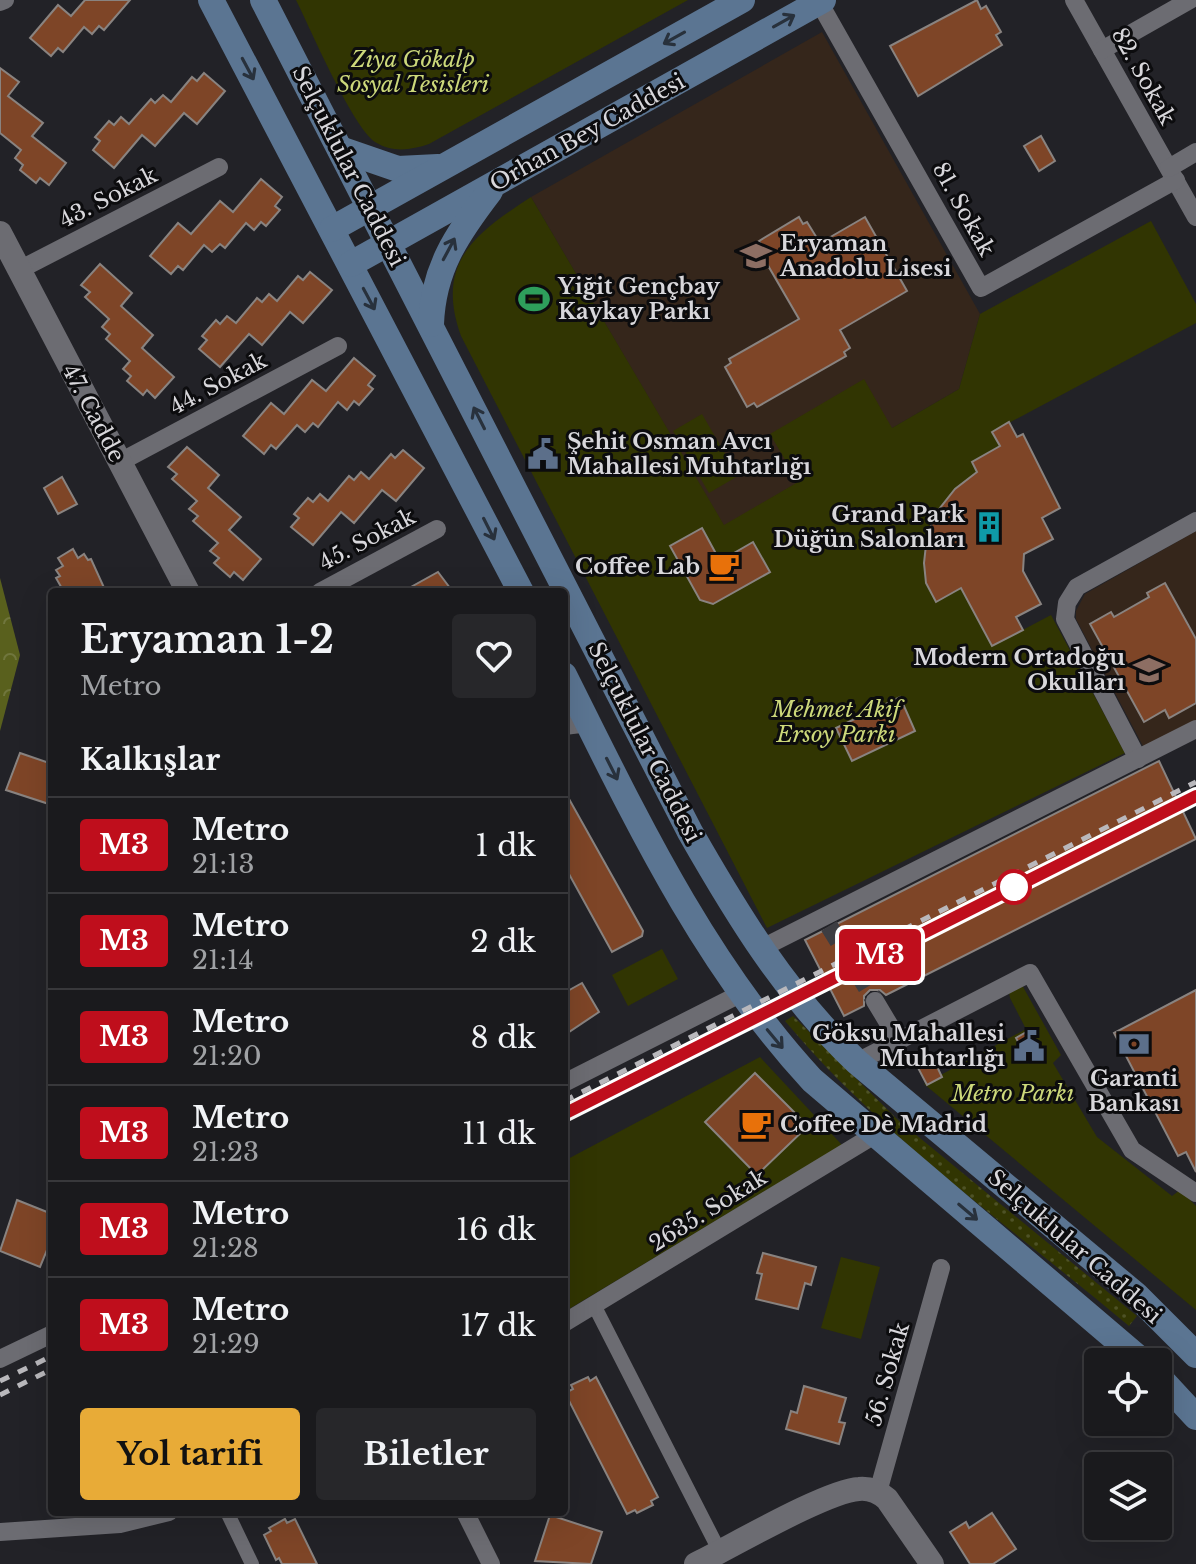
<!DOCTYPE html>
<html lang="tr">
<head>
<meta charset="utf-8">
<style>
	body { margin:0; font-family:"Libre Baskerville",serif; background:#27272a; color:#f1f3f6; height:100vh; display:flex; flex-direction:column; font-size:30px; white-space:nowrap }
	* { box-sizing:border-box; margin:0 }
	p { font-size:26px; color:#9fa1a4 }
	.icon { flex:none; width:44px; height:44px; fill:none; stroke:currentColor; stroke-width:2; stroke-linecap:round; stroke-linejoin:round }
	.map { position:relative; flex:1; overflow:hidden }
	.sheet { position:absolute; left:48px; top:588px; width:520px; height:928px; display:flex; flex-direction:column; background:#1a1a1d; border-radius:8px; box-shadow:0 8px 32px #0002,0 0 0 2px #38383b }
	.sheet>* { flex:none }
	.badge { padding:0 16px; border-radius:6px; font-size:28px; line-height:52px }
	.fabs { position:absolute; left:1084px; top:1348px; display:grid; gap:16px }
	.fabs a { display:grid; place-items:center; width:88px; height:88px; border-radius:8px; background:#1a1a1d; box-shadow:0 8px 32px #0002,0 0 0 2px #38383b; font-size:40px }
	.map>.badge { position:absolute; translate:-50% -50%; box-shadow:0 0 0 4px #fff }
	h2 { padding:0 32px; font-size:30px; line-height:72px }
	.round { display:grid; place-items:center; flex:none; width:84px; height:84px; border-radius:8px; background:#27272a }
	.head { display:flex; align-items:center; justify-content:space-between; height:136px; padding:0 32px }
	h1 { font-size:38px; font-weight:800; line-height:60px }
	.button { display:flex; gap:16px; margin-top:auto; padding:16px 32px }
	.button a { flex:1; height:92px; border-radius:8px; background:#e8ab37; color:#111; font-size:32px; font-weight:800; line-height:92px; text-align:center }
	.button a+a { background:#27272a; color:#f1f3f6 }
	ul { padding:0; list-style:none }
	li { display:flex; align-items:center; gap:24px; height:96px; padding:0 32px; border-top:2px solid #38383b }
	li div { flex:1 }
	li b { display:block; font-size:30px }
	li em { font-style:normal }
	li .badge { min-width:88px; font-weight:700; text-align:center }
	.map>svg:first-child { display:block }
	.education { fill:#35261b }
	.grass { fill:url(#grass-dots) }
	.forest { fill:url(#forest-crowns) }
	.park { fill:#313502 }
	.building { fill:#7e4527; stroke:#898380; stroke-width:2 }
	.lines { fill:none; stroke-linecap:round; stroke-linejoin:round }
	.minor-tunnel { stroke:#3d3d42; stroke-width:18; stroke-dasharray:18 9; stroke-linecap:butt }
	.pedestrian { stroke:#6c6c72; stroke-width:14 }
	.minor { stroke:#6c6c72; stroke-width:18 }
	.tertiary { stroke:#6c6c72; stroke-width:24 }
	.secondary { stroke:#5b7592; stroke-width:26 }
	.rail { stroke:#b9b8bc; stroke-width:5; stroke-dasharray:10 10; stroke-linecap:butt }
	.oneway { stroke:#28313c }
	.line-casing { stroke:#fff; stroke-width:18 }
	.line { stroke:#bf0e1c; stroke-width:12 }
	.stop-dot { fill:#fff; stroke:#bf0e1c; stroke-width:4 }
	.labels { text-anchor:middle; stroke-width:6; stroke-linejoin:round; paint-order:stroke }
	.park-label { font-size:22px; font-style:italic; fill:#ccd87a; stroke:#0c0c0e }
	.street-label { font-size:22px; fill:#d8d7db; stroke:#0c0c0e }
	.poi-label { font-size:22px; font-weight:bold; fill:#d8d7db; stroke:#0c0c0e; text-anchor:start }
</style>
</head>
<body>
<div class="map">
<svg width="1196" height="1564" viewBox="0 0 1196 1564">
	<defs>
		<pattern id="grass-dots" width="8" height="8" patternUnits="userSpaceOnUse" patternTransform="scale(2)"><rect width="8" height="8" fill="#313502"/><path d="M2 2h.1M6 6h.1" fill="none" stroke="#4e5226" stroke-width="1.8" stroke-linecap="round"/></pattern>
		<pattern id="forest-crowns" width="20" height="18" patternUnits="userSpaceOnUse" patternTransform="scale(2)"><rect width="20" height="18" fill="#59601d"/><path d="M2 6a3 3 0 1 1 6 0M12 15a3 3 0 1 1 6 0" fill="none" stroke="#70763d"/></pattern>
	</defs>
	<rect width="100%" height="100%" fill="#222227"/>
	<g class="education">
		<path d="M822 32 980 314 959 389 724 526 531 197Z"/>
		<path d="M1196 531V721L1144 748 1076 619V611L1085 594Z"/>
	</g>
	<path class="grass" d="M793 1016 898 1120 1137 1316 1129 1326C1011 1227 884 1139 785 1021Z"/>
	<path class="forest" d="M0 578 20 655 0 731Z"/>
	<g class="park">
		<path d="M296 0H688L429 144C411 150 393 153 375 142 352 126 311 30 296 0Z"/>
		<path d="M531 197 724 525 798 482 770 434 864 379 892 428 959 389 980 314 1151 221 1196 304V323L992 432 1000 446 972 462 977 472C935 506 907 548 936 601L961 588 992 646 1051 615 1125 753 767 928 461 336C435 263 474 234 531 197Z"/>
		<path d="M702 414 738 476 709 493 673 431Z"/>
		<path d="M662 949 678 979 628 1006 612 975Z"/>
		<path d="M1022 985 1061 1055 1053 1063 1097 1137 1172 1196 1180 1190 1196 1206V1310L924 1084 1026 1029 1010 998 1009 992Z"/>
		<path d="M760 1057 842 1145 564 1312V1161Z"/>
		<path d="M841 1257 880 1267 861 1339 821 1328Z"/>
	</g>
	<g class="building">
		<path d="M85 0H130L104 30 99 26 92 34 84 27 63 52 58 48 51 56 30 38 58 5 71 16Z"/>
		<path d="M977 0 981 9 986 6 1001 32 996 35 1002 45 918 96 890 46Z"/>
		<path d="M0 68 19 82 8 96 43 123 32 136 66 163 49 185 40 178 36 183 20 170 23 165 15 158 21 150 0 133Z"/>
		<path d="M204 73 225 91 197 124 184 113 155 146 142 135 114 168 93 150 100 141 95 137 109 121 114 125 121 117 129 124 151 99 155 103 163 95 171 102 192 77 197 81Z"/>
		<path d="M1041 136 1055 161 1039 171 1024 146Z"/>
		<path d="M261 179 282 197 275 206 280 210 266 226 261 222 254 230 246 223 225 248 220 244 212 252 204 245 183 270 178 266 171 274 150 256 178 223 191 234 220 201 233 212Z"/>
		<path d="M799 217 803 224 807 222 820 243 865 217 907 291 840 330 850 348 844 352 846 356 757 407 754 403 747 407 725 367 731 363 729 359 799 319 759 250 763 248 759 241Z"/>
		<path d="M100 264 132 293 121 306 153 335 142 348 174 377 155 398 147 390 143 395 127 381 131 376 123 369 130 361 106 339 110 334 102 327 109 319 85 297 90 292 81 285Z"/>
		<path d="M310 272 332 290 303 323 290 312 262 345 249 334 220 367 199 349 207 340 202 336 216 320 220 324 227 316 236 323 257 298 262 302 269 294 277 301 298 276 303 280Z"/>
		<path d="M354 358 375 376 368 385 373 389 359 405 354 401 347 410 338 402 318 427 313 423 305 432 297 425 276 449 271 445 264 454 243 436 271 403 284 414 312 380 326 391Z"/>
		<path d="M1009 422 1017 437 1023 434 1060 508 1042 518 1053 539 1024 554 1023 571 1041 604 1016 617 1023 630 992 646 961 588 936 602 926 583 924 563 927 536 936 513 955 489 977 472 972 462 1000 446 992 432Z"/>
		<path d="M187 447 219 475 208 488 241 517 229 530 261 559 243 580 234 572 230 577 214 563 219 558 210 551 218 543 193 521 198 516 189 509 197 501 172 479 177 474 168 467Z"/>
		<path d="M403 450 424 468 396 501 382 490 354 523 341 512 313 545 291 527 299 518 294 514 308 498 313 502 320 494 328 501 349 476 354 480 361 472 369 479 391 454 395 458Z"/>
		<path d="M62 477 77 504 58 514 44 488Z"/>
		<path d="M702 528 720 561 753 542 770 572 713 604 700 600 670 546Z"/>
		<path d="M73 549 78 558 84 554 88 560 91 559 106 592H64L56 578 60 576 56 570 63 566 58 558Z"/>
		<path d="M438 572 453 592H402Z"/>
		<path d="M1165 583 1196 639V703L1169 718 1165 710 1144 722 1090 624 1111 612 1114 617 1149 597 1147 593Z"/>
		<path d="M900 697 915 731 852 761 836 728Z"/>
		<path d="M20 753 52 764V805L6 790Z"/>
		<path d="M1159 761 1196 839 886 995 880 990H870L864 996V1006L844 1016 805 940Z"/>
		<path d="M564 790 643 931 642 936 612 952 564 865Z"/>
		<path d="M582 983 599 1012 569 1032 564 1023V993Z"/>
		<path d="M1196 990V1172L1186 1152 1178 1156 1114 1033Z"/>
		<path d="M1028 1031 1042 1055 1029 1062 1016 1038Z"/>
		<path d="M932 1056 942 1077 927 1085 916 1064Z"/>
		<path d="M755 1073 808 1126 757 1175 705 1122Z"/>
		<path d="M17 1200 52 1214V1238L40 1267 0 1251Z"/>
		<path d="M763 1253 816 1267 811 1285 805 1283 798 1309 756 1299 762 1274 757 1273Z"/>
		<path d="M588 1377 590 1381 596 1377 658 1497 651 1501 653 1505 637 1513 635 1510 627 1514 565 1393 573 1389 571 1385Z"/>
		<path d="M804 1386 846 1398 839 1422 845 1423 839 1444 786 1429 791 1411 797 1413Z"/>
		<path d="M992 1513 1016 1549 993 1564H970L950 1532 966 1522 969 1528Z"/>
		<path d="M550 1515 602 1532 591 1564 535 1561Z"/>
		<path d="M285 1519 287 1523 295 1519 317 1564H282L279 1558 276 1560 264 1535 271 1531 269 1528Z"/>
	</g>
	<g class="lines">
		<path class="minor-tunnel" d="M829 926 875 1001"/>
		<g class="pedestrian">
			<path d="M595 1307 720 1552"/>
			<path d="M227 1512 252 1564"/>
		</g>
		<g class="minor">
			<path d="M1074 0 1196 217"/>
			<path d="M0 2 5 0"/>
			<path d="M819 2 981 288 1176 180"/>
			<path d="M1102 50 1190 0"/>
			<path d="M1169 168 1196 152"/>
			<path d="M19 270 219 167"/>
			<path d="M120 462 338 346"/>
			<path d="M320 592 437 529"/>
			<path d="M564 726 589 723"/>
			<path d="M1138 759 1065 619 1067 603 1077 587 1196 521"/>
			<path d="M760 949 1196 729"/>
			<path d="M875 1001 899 1041"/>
			<path d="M857 1062 1030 973 1132 1150 1196 1193"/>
			<path d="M564 1083 740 994"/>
			<path d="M564 1323 876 1134"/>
			<path d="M0 1359 52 1334"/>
			<path d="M878 1492 941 1268"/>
			<path d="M465 1512 491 1564"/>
			<path d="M0 1532 120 1524 169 1512"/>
		</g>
		<g class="tertiary">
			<path d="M0 233 188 592"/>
			<path d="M696 1564C731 1547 826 1491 859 1489 870 1488 879 1492 887 1499L932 1564"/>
		</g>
		<g class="secondary">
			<path d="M211 0 521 592"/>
			<path d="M263 0 690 832C738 916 786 995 857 1062L1136 1295 1196 1355"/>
			<path d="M340 149 398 169 438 167"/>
			<path d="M332 229 742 0"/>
			<path d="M351 264 823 0"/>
			<path d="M431 324C433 269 457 234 490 191"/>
			<path d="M564 675C635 817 703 962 812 1080L1143 1362"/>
			<path d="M1158 1376 1196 1417"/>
		</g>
		<g class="rail">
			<path d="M1093 848 1196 796"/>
			<path d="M564 1101 1196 782"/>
			<path d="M0 1381 52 1356"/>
			<path d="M0 1395 52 1369"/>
		</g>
	</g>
	<defs><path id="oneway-shaft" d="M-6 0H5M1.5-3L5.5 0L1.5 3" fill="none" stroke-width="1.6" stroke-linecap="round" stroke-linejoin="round" transform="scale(2)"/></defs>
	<g class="oneway">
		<use href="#oneway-shaft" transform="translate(784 21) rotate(-29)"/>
		<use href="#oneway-shaft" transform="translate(674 38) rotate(151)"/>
		<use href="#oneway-shaft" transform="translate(248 69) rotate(62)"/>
		<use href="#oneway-shaft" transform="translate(449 249) rotate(-62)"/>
		<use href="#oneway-shaft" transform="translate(369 299) rotate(62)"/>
		<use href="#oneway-shaft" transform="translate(479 418) rotate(-117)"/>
		<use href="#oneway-shaft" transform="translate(489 529) rotate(63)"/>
		<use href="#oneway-shaft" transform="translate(612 769) rotate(63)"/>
		<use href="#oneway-shaft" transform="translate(775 1039) rotate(50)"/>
		<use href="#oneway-shaft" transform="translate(968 1212) rotate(40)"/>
	</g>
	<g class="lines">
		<defs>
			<path id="line" d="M564 1114 1196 796"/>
		</defs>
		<use href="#line" class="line-casing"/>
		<use href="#line" class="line"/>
	</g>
	<defs>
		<symbol id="school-bare" viewBox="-9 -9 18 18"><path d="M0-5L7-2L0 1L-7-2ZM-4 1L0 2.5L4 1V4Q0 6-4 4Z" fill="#8d6e63" stroke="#0c0c0e" stroke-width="2.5" paint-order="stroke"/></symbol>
		<symbol id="stadium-bare" viewBox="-9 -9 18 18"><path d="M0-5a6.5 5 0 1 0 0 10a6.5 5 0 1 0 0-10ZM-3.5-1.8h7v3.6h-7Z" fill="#2e9e5b" stroke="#0c0c0e" stroke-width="2.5" paint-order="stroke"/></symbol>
		<symbol id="civic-bare" viewBox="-9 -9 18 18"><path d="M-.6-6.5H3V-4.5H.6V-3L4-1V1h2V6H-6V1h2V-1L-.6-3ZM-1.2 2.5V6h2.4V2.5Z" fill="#5c6f8a" stroke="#0c0c0e" stroke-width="2.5" paint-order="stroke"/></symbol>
		<symbol id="building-bare" viewBox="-9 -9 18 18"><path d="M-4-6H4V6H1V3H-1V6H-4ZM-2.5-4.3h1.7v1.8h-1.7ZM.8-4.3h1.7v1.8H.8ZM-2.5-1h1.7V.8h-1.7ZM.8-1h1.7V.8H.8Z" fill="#0f9aa8" stroke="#0c0c0e" stroke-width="2.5" paint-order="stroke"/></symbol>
		<symbol id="cafe-bare" viewBox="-9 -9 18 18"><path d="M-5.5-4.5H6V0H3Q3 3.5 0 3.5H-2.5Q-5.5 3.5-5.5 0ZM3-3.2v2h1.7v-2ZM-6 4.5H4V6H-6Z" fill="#e8710a" stroke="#0c0c0e" stroke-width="2.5" paint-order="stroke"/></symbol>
		<symbol id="bank-bare" viewBox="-9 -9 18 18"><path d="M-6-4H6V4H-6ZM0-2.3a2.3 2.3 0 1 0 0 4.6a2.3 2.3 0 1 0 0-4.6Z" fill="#5c6f8a" stroke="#0c0c0e" stroke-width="2.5" paint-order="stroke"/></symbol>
	</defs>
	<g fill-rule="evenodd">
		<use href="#school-bare" x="734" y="234" width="44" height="44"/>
		<use href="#stadium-bare" x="512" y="277" width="44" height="44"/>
		<use href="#civic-bare" x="521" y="432" width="44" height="44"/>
		<use href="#building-bare" x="967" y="505" width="44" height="44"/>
		<use href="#cafe-bare" x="702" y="544" width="44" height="44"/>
		<use href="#school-bare" x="1127" y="648" width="44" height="44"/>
		<use href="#bank-bare" x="1112" y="1022" width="44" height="44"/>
		<use href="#civic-bare" x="1007" y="1024" width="44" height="44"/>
		<use href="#cafe-bare" x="734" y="1102" width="44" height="44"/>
	</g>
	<circle class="stop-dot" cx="1014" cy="887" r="16"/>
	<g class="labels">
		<g class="park-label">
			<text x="413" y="67">Ziya Gökalp<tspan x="413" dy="25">Sosyal Tesisleri</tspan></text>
			<text x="836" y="717">Mehmet Akif<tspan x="836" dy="25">Ersoy Parkı</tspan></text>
			<text x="1013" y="1101">Metro Parkı</text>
		</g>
		<g class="street-label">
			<text transform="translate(1144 76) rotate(61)" y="8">82. Sokak</text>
			<text transform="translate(587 132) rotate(-29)" y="8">Orhan Bey Caddesi</text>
			<text transform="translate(349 166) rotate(63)" y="8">Selçuklular Caddesi</text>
			<text transform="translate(108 197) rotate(-27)" y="8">43. Sokak</text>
			<text transform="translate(964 209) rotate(61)" y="8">81. Sokak</text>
			<text transform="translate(218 383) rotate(-28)" y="8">44. Sokak</text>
			<text transform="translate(94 413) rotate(62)" y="8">47. Cadde</text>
			<text transform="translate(367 539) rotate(-28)" y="8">45. Sokak</text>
			<text transform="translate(645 742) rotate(63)" y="8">Selçuklular Caddesi</text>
			<text transform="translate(708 1210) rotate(-32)" y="8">2635. Sokak</text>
			<text transform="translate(1075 1246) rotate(41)" y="8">Selçuklular Caddesi</text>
			<text transform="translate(887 1374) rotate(-74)" y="8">56. Sokak</text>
		</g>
		<g class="poi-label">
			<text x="780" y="251">Eryaman<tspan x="780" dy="25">Anadolu Lisesi</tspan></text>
			<text x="558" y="294">Yiğit Gençbay<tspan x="558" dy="25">Kaykay Parkı</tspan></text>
			<text x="567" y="449">Şehit Osman Avcı<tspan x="567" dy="25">Mahallesi Muhtarlığı</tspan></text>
			<text x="965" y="522" text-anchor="end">Grand Park<tspan x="965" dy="25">Düğün Salonları</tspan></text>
			<text x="700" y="574" text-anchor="end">Coffee Lab</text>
			<text x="1125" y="665" text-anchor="end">Modern Ortadoğu<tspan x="1125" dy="25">Okulları</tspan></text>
			<text x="1005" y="1041" text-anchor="end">Göksu Mahallesi<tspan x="1005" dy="25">Muhtarlığı</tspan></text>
			<text x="1134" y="1086" text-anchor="middle">Garanti<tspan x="1134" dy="25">Bankası</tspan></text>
			<text x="780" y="1132">Coffee Dè Madrid</text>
		</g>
	</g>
</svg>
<div class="fabs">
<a><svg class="icon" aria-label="locate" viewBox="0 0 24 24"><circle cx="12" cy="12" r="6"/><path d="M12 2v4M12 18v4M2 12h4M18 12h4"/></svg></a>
<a><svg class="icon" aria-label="layers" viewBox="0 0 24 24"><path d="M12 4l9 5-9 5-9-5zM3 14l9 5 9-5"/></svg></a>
</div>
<b class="badge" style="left:880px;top:955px;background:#bf0e1c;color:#fff">M3</b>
<section class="sheet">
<div class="head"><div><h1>Eryaman 1-2</h1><p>Metro</p></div><a class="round"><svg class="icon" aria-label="heart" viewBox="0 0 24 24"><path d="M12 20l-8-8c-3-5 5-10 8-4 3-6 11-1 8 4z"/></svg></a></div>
<h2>Kalkışlar</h2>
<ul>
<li><span class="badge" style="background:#bf0e1c;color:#fff">M3</span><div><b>Metro</b><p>21:13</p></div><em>1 dk</em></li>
<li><span class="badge" style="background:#bf0e1c;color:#fff">M3</span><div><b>Metro</b><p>21:14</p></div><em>2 dk</em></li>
<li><span class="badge" style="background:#bf0e1c;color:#fff">M3</span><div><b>Metro</b><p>21:20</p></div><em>8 dk</em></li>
<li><span class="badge" style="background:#bf0e1c;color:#fff">M3</span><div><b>Metro</b><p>21:23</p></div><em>11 dk</em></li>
<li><span class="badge" style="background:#bf0e1c;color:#fff">M3</span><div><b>Metro</b><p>21:28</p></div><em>16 dk</em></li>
<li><span class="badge" style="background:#bf0e1c;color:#fff">M3</span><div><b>Metro</b><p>21:29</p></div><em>17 dk</em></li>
</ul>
<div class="button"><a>Yol tarifi</a><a>Biletler</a></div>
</section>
</div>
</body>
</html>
